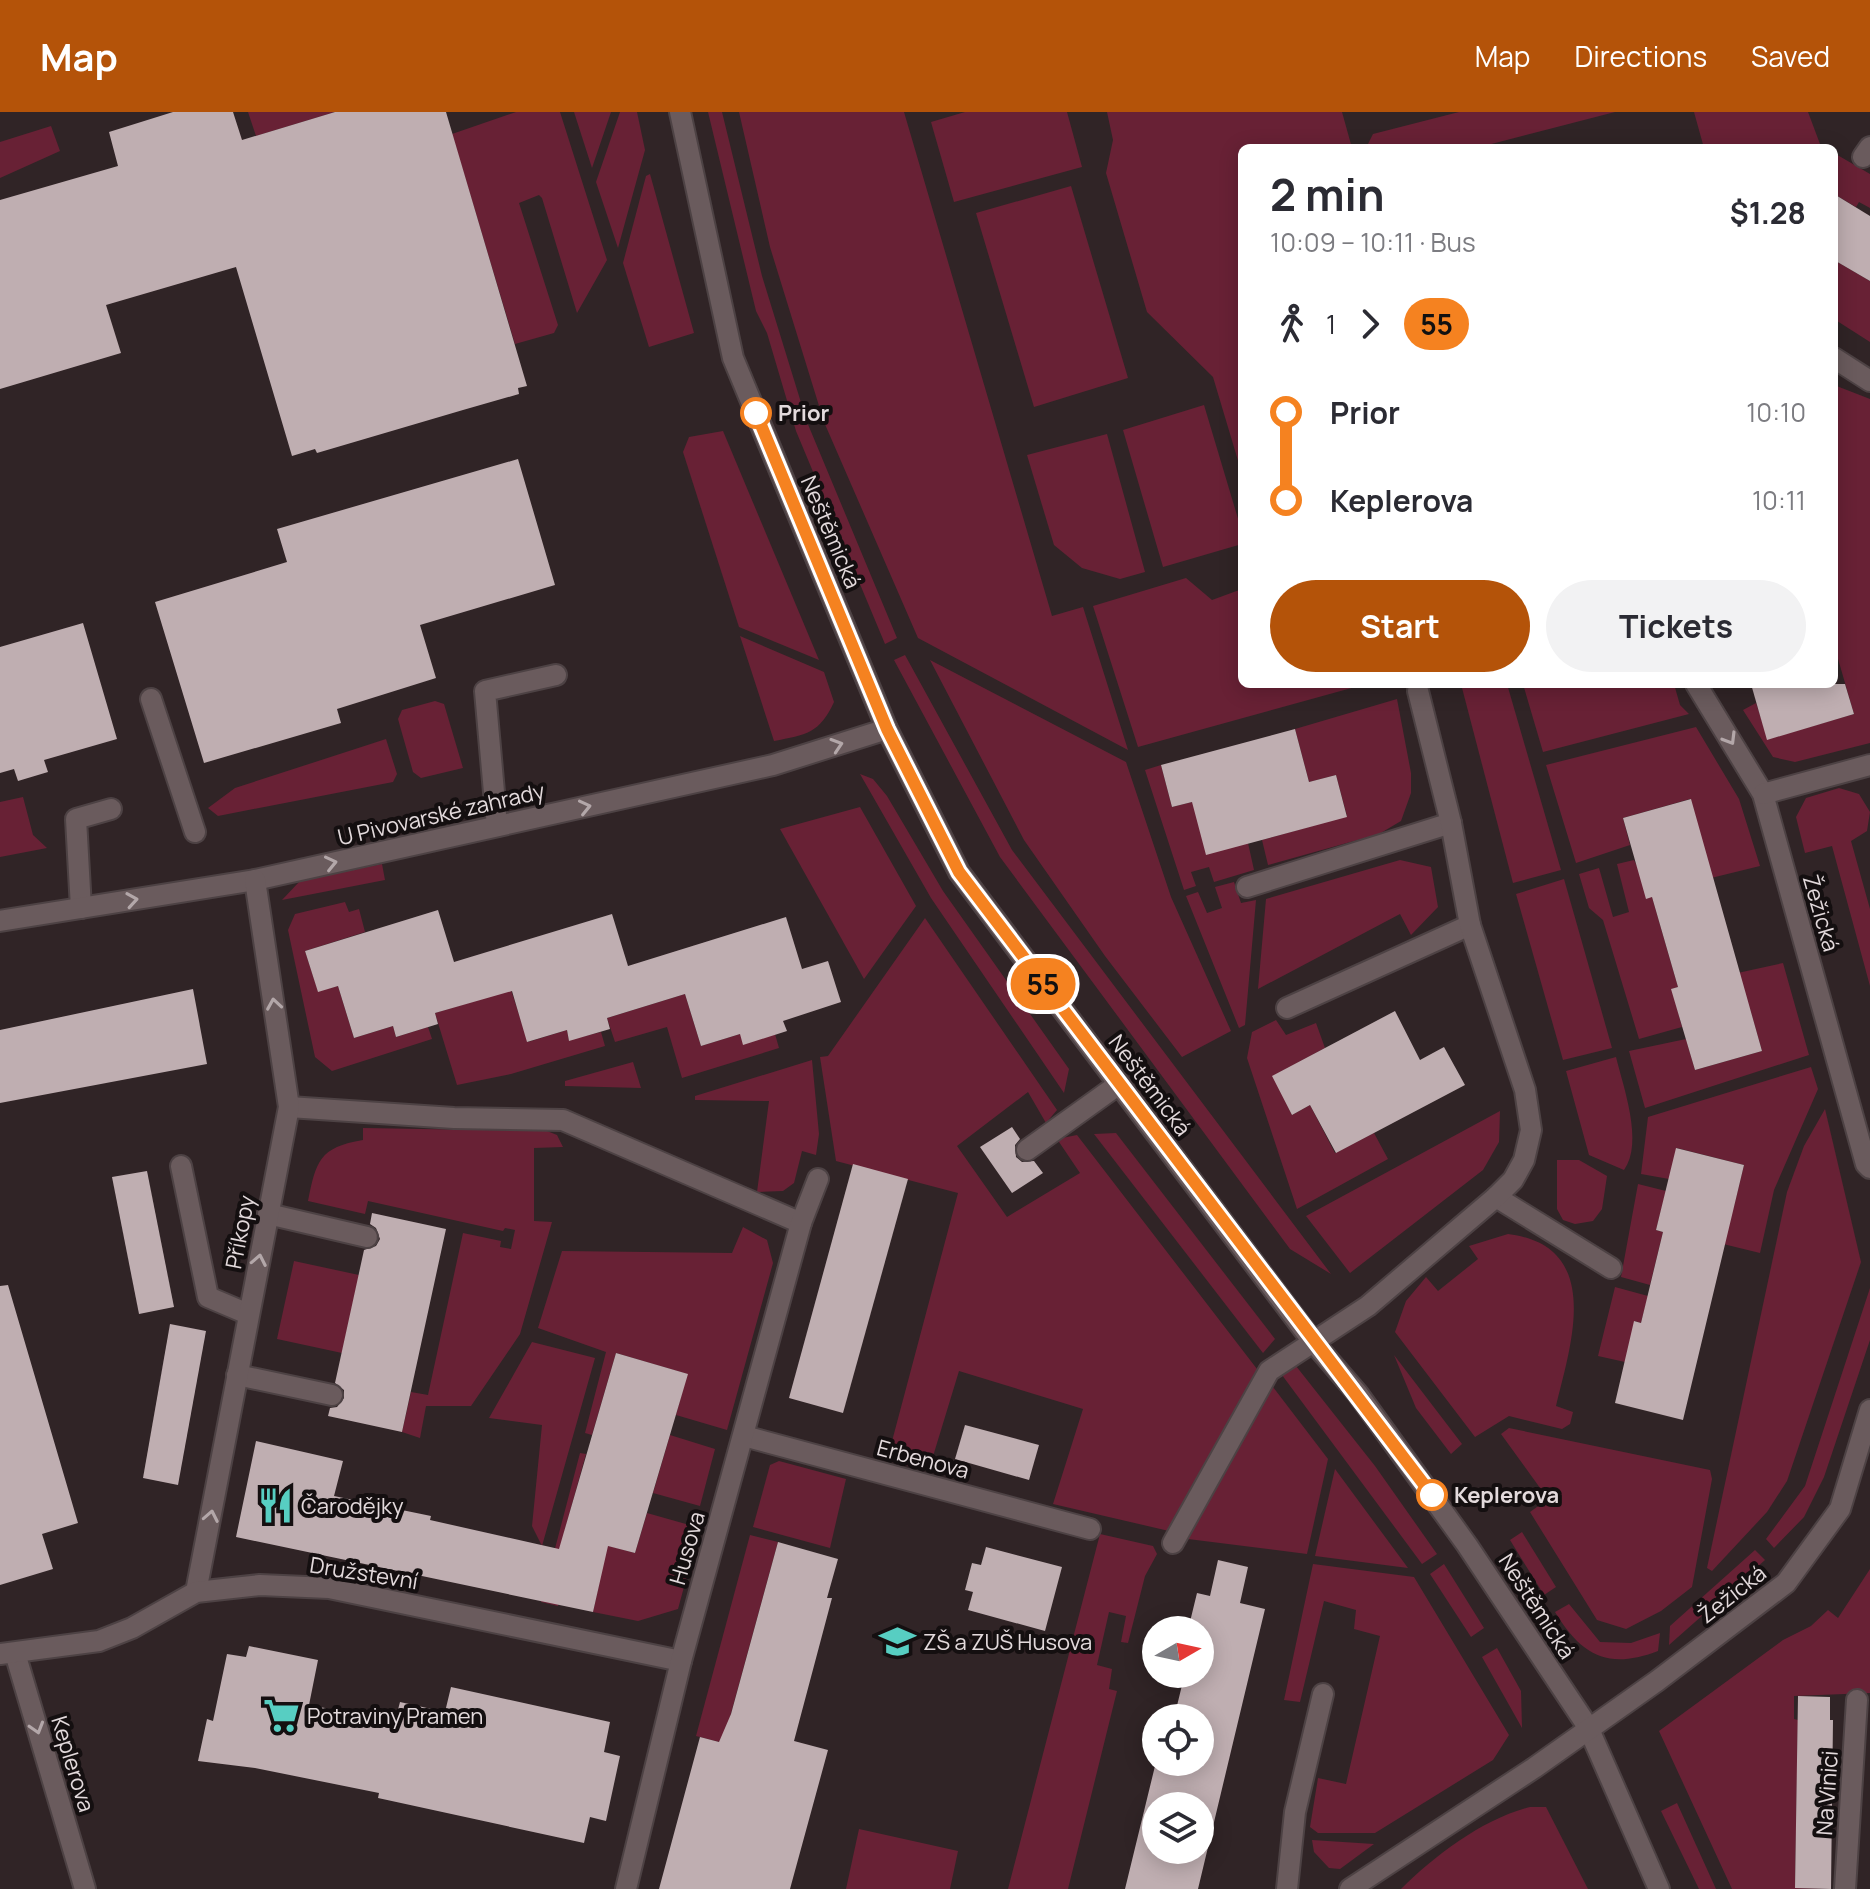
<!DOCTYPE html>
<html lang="en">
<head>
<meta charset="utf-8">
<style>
	body { margin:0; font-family:Manrope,sans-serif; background:#f2f2f3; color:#2b2b33; height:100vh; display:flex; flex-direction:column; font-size:30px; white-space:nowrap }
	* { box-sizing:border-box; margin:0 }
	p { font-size:26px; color:#7c7c81 }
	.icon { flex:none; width:44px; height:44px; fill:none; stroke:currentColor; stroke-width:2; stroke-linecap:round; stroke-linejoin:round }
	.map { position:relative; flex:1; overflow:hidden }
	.panel { position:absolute; left:1238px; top:32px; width:600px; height:544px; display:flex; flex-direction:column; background:#fff; border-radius:12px; box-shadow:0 4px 20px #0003 }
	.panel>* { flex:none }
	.badge { padding:0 16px; border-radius:26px; font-size:28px; line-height:52px }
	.needle { width:52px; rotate:81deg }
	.fabs { position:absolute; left:1142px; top:1504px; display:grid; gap:16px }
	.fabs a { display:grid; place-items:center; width:72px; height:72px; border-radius:50%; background:#fff; box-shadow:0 4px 20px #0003; font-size:40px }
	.map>.badge { position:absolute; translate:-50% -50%; box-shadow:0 0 0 4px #fff }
	.legs { display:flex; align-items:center; gap:12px; height:88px; padding:0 32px; font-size:26px }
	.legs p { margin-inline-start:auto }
	.overview { display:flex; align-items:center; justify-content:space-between; height:136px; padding:0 32px }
	h1 { font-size:44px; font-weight:700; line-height:60px }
	.button { display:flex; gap:16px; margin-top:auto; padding:16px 32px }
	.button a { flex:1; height:92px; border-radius:48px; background:#b45309; color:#fff; font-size:32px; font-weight:700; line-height:92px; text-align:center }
	.button a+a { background:#f2f2f3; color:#2b2b33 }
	ul { padding:0 32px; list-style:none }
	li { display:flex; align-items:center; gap:28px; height:88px; font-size:30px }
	li i { display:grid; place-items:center; width:12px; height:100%; margin:0 10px; background:currentColor }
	li i::after { content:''; width:20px; height:20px; margin:-10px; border:6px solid; border-radius:50%; background:#fff }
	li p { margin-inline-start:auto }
	li:first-child i { background:linear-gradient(#0000 50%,currentColor 0) }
	li:last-child i { background:linear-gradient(currentColor 50%,#0000 0) }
	header { display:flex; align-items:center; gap:48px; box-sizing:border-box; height:112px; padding:0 40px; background:#b45309; color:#fff }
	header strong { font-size:38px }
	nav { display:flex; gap:44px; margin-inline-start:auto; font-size:28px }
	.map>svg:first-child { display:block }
	.green { fill:#682135 }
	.building { fill:#bfaeb1; fill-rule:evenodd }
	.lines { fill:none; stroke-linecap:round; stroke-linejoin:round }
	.minor-casing { stroke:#4d4244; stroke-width:24 }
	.minor { stroke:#6a5b5d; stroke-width:20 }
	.oneway { stroke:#b3a7a9 }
	.line-1-casing { stroke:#fff; stroke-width:18 }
	.line-1 { stroke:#f58220; stroke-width:12 }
	.stop-1-dot { fill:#fff; stroke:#f58220; stroke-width:4 }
	.labels { text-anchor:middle; stroke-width:8; stroke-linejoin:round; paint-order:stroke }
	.stop-label { font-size:22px; font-weight:bold; fill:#e3dadc; stroke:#140f10; text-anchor:start }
	.street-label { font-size:22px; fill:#e3dadc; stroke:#140f10 }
	.poi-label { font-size:22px; fill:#e3dadc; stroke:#140f10; text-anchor:start }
</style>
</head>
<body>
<header>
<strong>Map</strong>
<nav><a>Map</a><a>Directions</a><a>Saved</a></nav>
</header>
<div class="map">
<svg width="1870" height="1777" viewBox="0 0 1870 1777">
	<rect width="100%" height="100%" fill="#302426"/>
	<g class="green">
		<path d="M248 0H335L256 24Z"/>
		<path d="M516 0H560L607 148 577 201 542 86 539 83 519 91 558 213 554 221 515 232 452 22Z"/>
		<path d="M574 0H611L592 56Z"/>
		<path d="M620 0H637L645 38 618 136 596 70Z"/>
		<path d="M708 0H722L762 164 807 310 897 526 885 532 796 319 767 221 756 199Z"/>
		<path d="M739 0H904L1052 504 1083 495 1128 638 918 526 824 310 770 135Z"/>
		<path d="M965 0H1067L1082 55 954 90 931 10Z"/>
		<path d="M1107 0H1342L1352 36H1242V362L1213 265 1147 200 1106 61 1113 28Z"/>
		<path d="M1459 0H1615L1476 36H1370L1368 32 1373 22Z"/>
		<path d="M1694 0H1808L1820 32 1826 36H1704Z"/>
		<path d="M51 14 60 39 0 66V30Z"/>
		<path d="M1834 41 1870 62V96L1859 90 1856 95 1834 82Z"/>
		<path d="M650 62 694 221 649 235 623 151 646 64Z"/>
		<path d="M1071 74 1128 266 1034 295 976 101Z"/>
		<path d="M1834 148 1870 169V230L1834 207Z"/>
		<path d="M1834 273 1870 287V631L1795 650 1773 645 1743 598 1756 591 1768 627 1854 602 1834 533Z"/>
		<path d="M1204 293 1242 420V432L1163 455 1123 318Z"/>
		<path d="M723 319 819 548 739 515 683 340 689 325Z"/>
		<path d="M1107 322 1145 460 1120 467 1082 456 1054 433 1027 343Z"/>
		<path d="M1186 466 1212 488 1242 477V572H1366L1138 635 1093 494Z"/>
		<path d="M740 524 824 560 834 590C820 621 806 623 774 629Z"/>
		<path d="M905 543 1012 738 1331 1162 1290 1137 1000 745 894 548Z"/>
		<path d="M930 548 1126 650 1171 785 1231 919 1182 945 1105 844 1024 728Z"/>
		<path d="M1461 572H1507L1561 758 1513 771Z"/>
		<path d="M1523 572H1674L1680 593 1689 602 1543 640Z"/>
		<path d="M1397 587 1411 661V681L1401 709 1379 722 1268 753 1262 728 1347 704 1336 663 1309 670 1295 617Z"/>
		<path d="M435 589 444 592 463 656 421 666 413 660 398 607 402 598Z"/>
		<path d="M1696 615 1739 687 1760 754 1707 767 1690 687 1623 706 1630 733 1576 751 1546 653Z"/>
		<path d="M386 627 397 662 393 670 218 704 208 696 235 676Z"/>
		<path d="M1161 653 1172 695 1192 690 1248 731 1254 758 1214 770 1209 755 1191 760 1196 774 1184 778 1145 658Z"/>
		<path d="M860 662 873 667 887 684 943 779 1069 957 1064 981 931 786Z"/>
		<path d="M1839 676 1859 682 1870 700 1867 719 1851 729 1870 797V874L1832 734 1805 741 1796 705 1806 686Z"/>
		<path d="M23 685 33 723 47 736 0 745V690Z"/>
		<path d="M860 695 916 794 864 867 780 717Z"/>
		<path d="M1400 748 1431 755 1438 795 1411 823 1400 802 1258 877 1266 787Z"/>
		<path d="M1634 748 1652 785 1678 875 1672 877 1682 915 1639 927 1603 808 1589 796 1579 762 1599 756 1613 805 1629 800 1617 752Z"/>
		<path d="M382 752 385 768 282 788 300 769Z"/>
		<path d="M1564 767 1612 936 1563 948 1516 782Z"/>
		<path d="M1234 770 1241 791 1256 788 1245 913 1239 916 1186 784 1198 780 1207 801 1222 796 1215 775Z"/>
		<path d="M345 790 349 800 359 797 365 820 305 839 318 879 338 874 354 926 393 914 396 925 428 915 432 927 332 959 315 945 288 818 295 802Z"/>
		<path d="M925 806 1057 998 1046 1011 1028 980 957 1034 1007 1105 1080 1061 1057 1027 1077 1023 1257 1257 1169 1419 1053 1392 1083 1297 959 1259 934 1341 925 1358 887 1348 958 1081 836 1049 820 945 828 944Z"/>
		<path d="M1783 851 1809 943 1645 996 1629 939 1686 927 1695 958 1762 939 1750 897 1733 862Z"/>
		<path d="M511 878 528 930 567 918 569 928 601 920 605 934 511 962 457 973 435 901Z"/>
		<path d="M685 882 701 934 740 922H775L779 936 682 966 667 915 615 930 607 906Z"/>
		<path d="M1276 908 1286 923 1316 911 1325 936 1273 964 1292 1003 1310 993 1335 1041 1374 1021 1388 1047 1297 1097 1247 946 1252 920Z"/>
		<path d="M1616 945C1623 974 1644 1031 1624 1058L1589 1043 1566 959Z"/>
		<path d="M812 948 819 1022 816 1043 802 1039 794 1071 783 1079 757 1080 769 989 695 988V984Z"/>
		<path d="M633 950 641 976 565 974V969Z"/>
		<path d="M1811 955 1818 977 1774 1078 1760 1141 1719 1131 1734 1094 1744 1053 1677 1036 1669 1067 1641 1062 1648 1005Z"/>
		<path d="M1825 997 1861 1150 1787 1369 1767 1400 1712 1459 1707 1456 1787 1080 1804 1034Z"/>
		<path d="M1500 999 1499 1030 1483 1058 1350 1161 1306 1104Z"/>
		<path d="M363 1016 547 1019 557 1023 563 1035 534 1036V1109L552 1110 520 1222 471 1294H426L420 1326 402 1320 411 1280 428 1283 463 1121 501 1129 500 1135 511 1137 515 1118 505 1116 503 1119 368 1089 365 1102 308 1089C316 1050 319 1035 363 1028Z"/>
		<path d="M1116 1021 1275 1227 1263 1241 1094 1022Z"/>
		<path d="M1557 1048H1579L1607 1064 1602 1097 1593 1109 1575 1112 1563 1108 1557 1097Z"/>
		<path d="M1638 1072 1666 1079 1656 1118 1663 1120 1650 1173 1621 1165Z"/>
		<path d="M743 1115 767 1128 773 1151 727 1318 676 1303 687 1262 616 1241 592 1323 585 1321 606 1240 538 1216 562 1139 732 1141Z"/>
		<path d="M1508 1122C1604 1134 1571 1232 1556 1294L1573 1300 1570 1312 1562 1317 1509 1304 1475 1325 1395 1220 1406 1189 1426 1165 1438 1179 1478 1147 1469 1134Z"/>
		<path d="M294 1149 359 1163 342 1241 277 1227Z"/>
		<path d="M1615 1175 1648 1184 1641 1211 1635 1209 1625 1250 1598 1244Z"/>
		<path d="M1870 1176V1228L1824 1365 1804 1405 1774 1436 1766 1427 1805 1374Z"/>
		<path d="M532 1230 595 1246 542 1434 532 1414 542 1313 489 1306Z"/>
		<path d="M1394 1243 1462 1332 1451 1342 1416 1296Z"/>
		<path d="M1296 1254 1375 1354 1437 1442 1422 1452 1282 1263Z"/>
		<path d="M1273 1275 1328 1347 1307 1442 1188 1427Z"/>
		<path d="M1509 1316 1710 1358 1712 1367 1692 1475 1661 1499 1626 1517 1597 1508 1530 1400 1548 1387 1501 1322Z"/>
		<path d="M670 1323 715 1337 700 1394 653 1381Z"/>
		<path d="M580 1341 586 1342 564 1421 635 1441 647 1401 700 1416 678 1497 638 1509 593 1500 599 1472 564 1465 558 1494 541 1490Z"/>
		<path d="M779 1349 846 1367 830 1436 753 1415 770 1353Z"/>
		<path d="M1335 1357 1408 1456 1315 1444Z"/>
		<path d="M1522 1420 1556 1475 1544 1483 1510 1428Z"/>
		<path d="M1100 1422 1153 1434 1157 1442 1145 1464 1128 1531 1121 1530 1126 1504 1109 1500 1097 1553 1112 1557 1109 1577 1117 1579 1068 1777H1008Z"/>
		<path d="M750 1423 778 1430 724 1627 719 1630 696 1624Z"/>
		<path d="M1755 1438 1765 1448 1669 1533 1670 1514Z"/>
		<path d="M1313 1452 1414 1465 1509 1623 1493 1648 1375 1721H1318L1310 1715 1318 1666 1346 1672 1380 1524 1354 1517 1356 1498 1324 1489 1300 1590 1284 1588Z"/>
		<path d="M1444 1452 1484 1516 1471 1525 1430 1462Z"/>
		<path d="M1870 1457V1581L1794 1584V1607L1798 1608 1795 1776 1831 1777H1732L1659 1619 1783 1528 1811 1514 1828 1498 1838 1506Z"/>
		<path d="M1569 1492 1600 1530 1631 1531 1660 1521 1658 1539C1608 1558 1582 1544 1555 1500Z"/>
		<path d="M1497 1536 1521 1579 1522 1616 1482 1545Z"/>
		<path d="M1677 1691 1716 1777H1699L1661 1699Z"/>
		<path d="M1530 1695H1546L1588 1777H1401C1435 1743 1483 1707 1530 1695Z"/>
		<path d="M859 1717 958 1739 950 1777H846Z"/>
		<path d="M1312 1728 1374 1732 1340 1757 1329 1756 1314 1740Z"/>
	</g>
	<g class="building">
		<path d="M173 0H233L242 28 335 0H446L527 274 518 276 519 282 463 298 317 341 315 337 292 344 236 155 106 193 121 241 0 277V88L118 54 109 20Z"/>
		<path d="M1834 82 1870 104V169L1834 148Z"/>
		<path d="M518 347 555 473 420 513 436 566 337 597 341 611 204 651 155 490 287 450 277 417Z"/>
		<path d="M83 511 117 627 44 648 48 660 18 669 14 657 0 661V535Z"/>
		<path d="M1751 572H1845L1854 602 1767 628Z"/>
		<path d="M1295 617 1309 670 1336 663 1347 705 1206 743 1192 690 1172 695 1161 653Z"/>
		<path d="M1691 687 1762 939 1695 958 1671 877 1678 875 1652 785 1646 787 1623 706Z"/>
		<path d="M438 798 454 850 612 802 628 854 786 805 802 857 828 849 841 890 783 909 787 919 743 933 740 922 701 934 685 882 607 906 610 917 569 929 567 918 527 930 512 879 435 901 438 912 396 925 393 914 354 926 338 874 318 880 305 839Z"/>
		<path d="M193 877 207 952 0 991V918Z"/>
		<path d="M1395 899 1420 948 1444 935 1465 973 1336 1041 1310 993 1292 1003 1272 964Z"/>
		<path d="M1012 1015 1020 1027 1015 1033 1016 1045 1022 1050 1034 1049 1043 1061 1012 1081 980 1035Z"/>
		<path d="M1676 1036 1744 1053 1683 1308 1615 1291 1634 1209 1641 1211 1663 1120 1656 1118Z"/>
		<path d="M853 1052 908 1067 843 1301 789 1286Z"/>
		<path d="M147 1059 174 1195 139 1202 112 1065Z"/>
		<path d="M372 1101 446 1117 402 1320 328 1304 330 1296 337 1295 344 1286V1278L335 1271 364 1138 376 1134 380 1127 376 1116 370 1112Z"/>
		<path d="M8 1173 78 1411 42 1422 53 1457 0 1473V1174Z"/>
		<path d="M170 1212 206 1219 178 1373 143 1366Z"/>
		<path d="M616 1241 688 1262 635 1441 608 1434 593 1500 236 1425 256 1329 343 1349 334 1384 431 1404 430 1408 559 1437Z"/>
		<path d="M965 1313 1039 1333 1029 1368 955 1347Z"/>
		<path d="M778 1430 838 1447 827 1486H832L794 1629 828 1638 790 1777H659L700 1625 719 1630 731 1602Z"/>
		<path d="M986 1435 1062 1455 1045 1519 968 1498 973 1480 965 1478 972 1451 981 1453Z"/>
		<path d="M1218 1448 1248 1455 1240 1491 1265 1497 1198 1777H1125L1155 1654 1162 1655 1163 1650H1200V1606H1174L1184 1565 1177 1563 1200 1562V1518H1188L1197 1481 1210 1484ZM1156 1694H1200V1738H1156Z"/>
		<path d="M249 1534 318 1548 309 1593 395 1609 400 1590 445 1600 451 1575 610 1610 604 1640 620 1644 606 1709 590 1705 584 1731 378 1686 379 1681 255 1656 198 1649 207 1607 213 1609 227 1542 246 1545Z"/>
		<path d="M1798 1584 1830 1585V1608H1833L1831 1777 1795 1776Z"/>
	</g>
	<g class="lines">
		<defs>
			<g id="minor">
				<path d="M680 0 733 246 887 617 959 760 1314 1231 1358 1282 1467 1433 1588 1615 1659 1777"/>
				<path d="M1863 45 1870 35"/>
				<path d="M1834 246 1870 269"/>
				<path d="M1696 572 1763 682 1866 1052 1870 1056"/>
				<path d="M151 587 195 720"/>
				<path d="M1763 682 1870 653"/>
				<path d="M497 714 485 579 556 563"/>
				<path d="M1247 775 1451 711"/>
				<path d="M81 796 76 707 111 697"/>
				<path d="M0 809 255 768 773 653 887 617"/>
				<path d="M1287 896 1470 813"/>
				<path d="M289 995 454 1006 563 1008 801 1111"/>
				<path d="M1027 1038 1119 972"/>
				<path d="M181 1054 208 1185 248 1202"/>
				<path d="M1496 1085 1611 1156"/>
				<path d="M268 1102 367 1125"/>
				<path d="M237 1263 332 1283"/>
				<path d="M744 1324 1090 1417"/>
				<path d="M1173 1431 1269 1259 1368 1194 1496 1085 1513 1068 1524 1048 1531 1018 1525 978 1470 813 1451 711 1418 579"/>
				<path d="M196 1480 289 995 255 768"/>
				<path d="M15 1541 85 1777"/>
				<path d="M0 1542 99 1529 132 1516 196 1480 260 1473 329 1476 681 1549"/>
				<path d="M626 1777 681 1549 801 1111 818 1067"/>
				<path d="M1287 1777 1295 1700 1323 1582"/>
				<path d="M1350 1777 1534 1656 1657 1569 1786 1471 1840 1397 1870 1298"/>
				<path d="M1845 1777 1857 1588"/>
			</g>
		</defs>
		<use href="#minor" class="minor-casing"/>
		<use href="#minor" class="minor"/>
	</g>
	<defs><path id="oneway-chevron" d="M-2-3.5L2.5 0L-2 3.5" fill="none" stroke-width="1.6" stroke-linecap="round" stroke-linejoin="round" transform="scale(2)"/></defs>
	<g class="oneway">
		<use href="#oneway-chevron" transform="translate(1730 627) rotate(59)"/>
		<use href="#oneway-chevron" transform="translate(837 633) rotate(-18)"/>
		<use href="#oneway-chevron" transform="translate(585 695) rotate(-13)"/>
		<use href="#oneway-chevron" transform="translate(331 751) rotate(-13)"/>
		<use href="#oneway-chevron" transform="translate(132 788) rotate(-9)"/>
		<use href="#oneway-chevron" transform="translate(274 892) rotate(-99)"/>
		<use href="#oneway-chevron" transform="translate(259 1148) rotate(-79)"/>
		<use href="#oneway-chevron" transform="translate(211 1404) rotate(-79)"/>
		<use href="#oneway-chevron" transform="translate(37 1616) rotate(73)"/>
	</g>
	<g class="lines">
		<defs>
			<path id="line-1" d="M756 301 887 617 959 760 1432 1383"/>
		</defs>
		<use href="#line-1" class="line-1-casing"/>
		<use href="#line-1" class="line-1"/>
	</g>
	<defs>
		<symbol id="restaurant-bare" viewBox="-9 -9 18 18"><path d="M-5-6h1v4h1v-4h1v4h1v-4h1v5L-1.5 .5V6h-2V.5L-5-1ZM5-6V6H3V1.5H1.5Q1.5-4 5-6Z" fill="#57cec2" stroke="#140f10" stroke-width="2.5" paint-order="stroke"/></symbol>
		<symbol id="school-bare" viewBox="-9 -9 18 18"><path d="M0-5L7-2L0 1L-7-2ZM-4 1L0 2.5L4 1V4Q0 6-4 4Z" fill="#57cec2" stroke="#140f10" stroke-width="2.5" paint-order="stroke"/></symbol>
		<symbol id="supermarket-bare" viewBox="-9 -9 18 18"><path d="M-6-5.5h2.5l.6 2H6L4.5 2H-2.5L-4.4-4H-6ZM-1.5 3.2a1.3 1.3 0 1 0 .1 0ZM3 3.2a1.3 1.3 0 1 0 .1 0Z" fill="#57cec2" stroke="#140f10" stroke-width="2.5" paint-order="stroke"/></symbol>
	</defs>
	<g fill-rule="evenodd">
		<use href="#restaurant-bare" x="250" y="1368" width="51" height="51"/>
		<use href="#school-bare" x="872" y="1504" width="51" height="51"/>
		<use href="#supermarket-bare" x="256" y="1578" width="51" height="51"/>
	</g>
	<g class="stop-1-dot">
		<circle cx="756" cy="301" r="14"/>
		<circle cx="1432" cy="1383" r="14"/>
	</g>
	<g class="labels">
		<g class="stop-label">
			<text x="778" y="309">Prior</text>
			<text x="1454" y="1391">Keplerova</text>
		</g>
		<g class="street-label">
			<text transform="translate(831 420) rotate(67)" y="8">Neštěmická</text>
			<text transform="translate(441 702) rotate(-13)" y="8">U Pivovarské zahrady</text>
			<text transform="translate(1821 801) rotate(74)" y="8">Žežická</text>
			<text transform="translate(1150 973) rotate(53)" y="8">Neštěmická</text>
			<text transform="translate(240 1120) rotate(-79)" y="8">Příkopy</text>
			<text transform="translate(923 1347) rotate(15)" y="8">Erbenova</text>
			<text transform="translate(687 1436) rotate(-74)" y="8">Husova</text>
			<text transform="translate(364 1461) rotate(9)" y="8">Družstevní</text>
			<text transform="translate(1732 1482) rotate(-38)" y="8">Žežická</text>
			<text transform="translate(1537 1494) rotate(57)" y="8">Neštěmická</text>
			<text transform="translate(73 1652) rotate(73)" y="8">Keplerova</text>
			<text transform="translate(1827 1681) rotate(-86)" y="8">Na Vinici</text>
		</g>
		<g class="poi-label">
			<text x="301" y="1402">Čarodějky</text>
			<text x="923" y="1538">ZŠ a ZUŠ Husova</text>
			<text x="307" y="1612">Potraviny Pramen</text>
		</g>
	</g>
</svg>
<div class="fabs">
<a><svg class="needle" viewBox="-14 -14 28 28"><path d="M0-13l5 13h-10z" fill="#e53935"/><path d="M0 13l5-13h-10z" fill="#7c7c81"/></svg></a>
<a><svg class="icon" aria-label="locate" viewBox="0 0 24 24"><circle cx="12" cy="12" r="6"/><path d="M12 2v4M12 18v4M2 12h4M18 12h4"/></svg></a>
<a><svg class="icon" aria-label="layers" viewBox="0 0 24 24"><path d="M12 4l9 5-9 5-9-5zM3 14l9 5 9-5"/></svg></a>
</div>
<b class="badge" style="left:1043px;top:872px;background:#f58220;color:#111">55</b>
<section class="panel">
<div class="overview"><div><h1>2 min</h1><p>10:09 – 10:11 · Bus</p></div><b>$1.28</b></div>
<div class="legs"><svg class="icon" aria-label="walk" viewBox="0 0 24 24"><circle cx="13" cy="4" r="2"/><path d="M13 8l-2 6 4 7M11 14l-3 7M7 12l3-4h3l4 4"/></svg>1<svg class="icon" aria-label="forward" viewBox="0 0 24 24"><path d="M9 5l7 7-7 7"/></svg><b class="badge" style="background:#f58220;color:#111">55</b></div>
<ul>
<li><i style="color:#f58220"></i><b>Prior</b><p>10:10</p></li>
<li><i style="color:#f58220"></i><b>Keplerova</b><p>10:11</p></li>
</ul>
<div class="button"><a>Start</a><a>Tickets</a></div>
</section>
</div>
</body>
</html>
